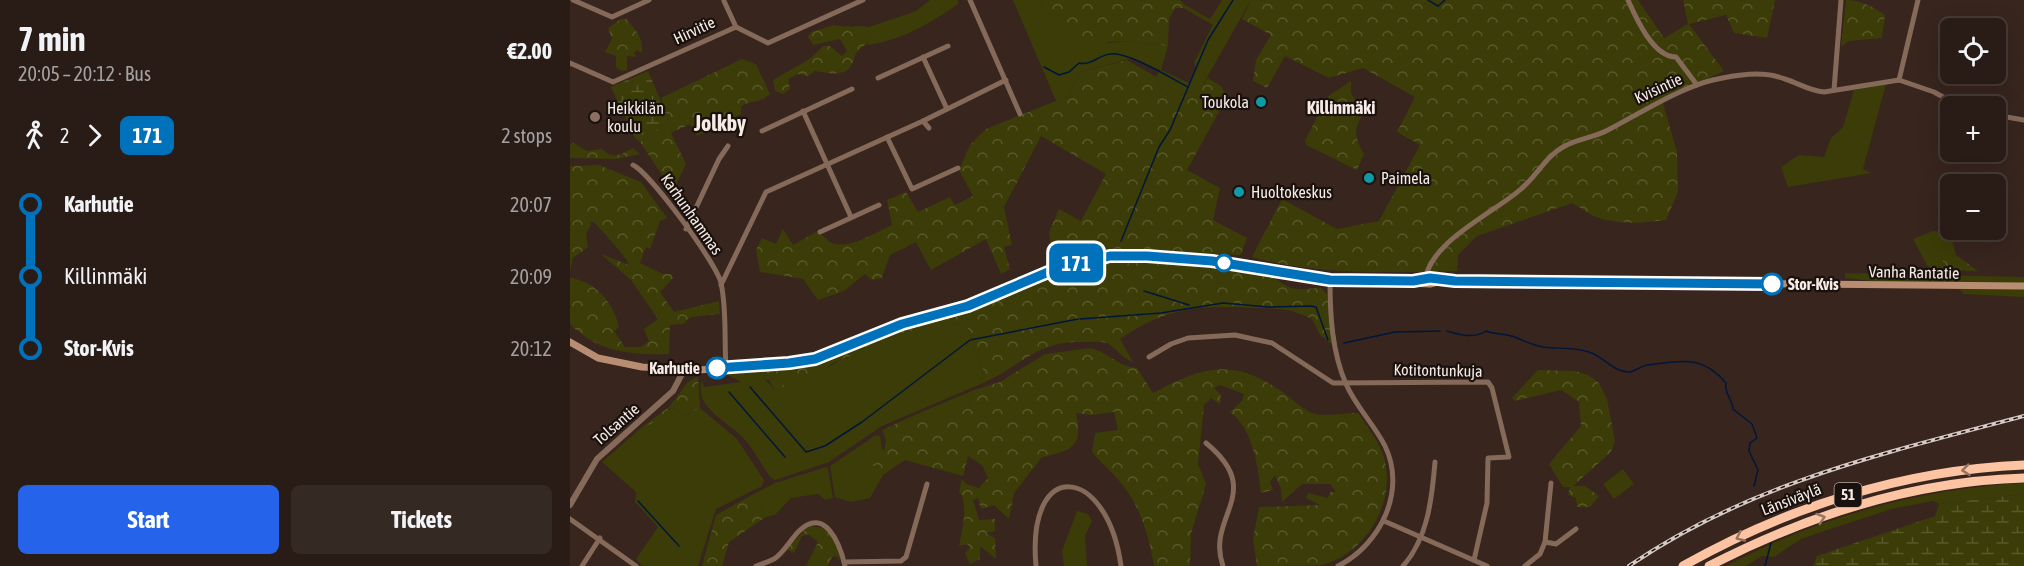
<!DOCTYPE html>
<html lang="en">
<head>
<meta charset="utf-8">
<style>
	body { margin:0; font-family:"Asap Condensed",sans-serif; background:#352923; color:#f1f3f6; height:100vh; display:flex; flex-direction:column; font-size:22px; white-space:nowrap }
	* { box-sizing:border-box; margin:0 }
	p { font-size:20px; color:#a5a1a1 }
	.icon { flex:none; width:33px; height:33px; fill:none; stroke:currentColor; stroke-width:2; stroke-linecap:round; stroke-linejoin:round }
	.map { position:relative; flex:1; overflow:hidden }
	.drawer { display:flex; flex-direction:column; background:#291c16; width:570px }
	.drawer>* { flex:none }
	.badge { padding:0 12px; border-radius:9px; font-size:21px; line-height:39px }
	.controls { position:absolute; left:1370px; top:18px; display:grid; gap:12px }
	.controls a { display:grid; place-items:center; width:66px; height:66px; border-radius:9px; background:#291c16; box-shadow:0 6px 24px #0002,0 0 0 2px #453a35; font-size:30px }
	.map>.badge { position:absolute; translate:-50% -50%; box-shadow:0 0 0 3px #fff }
	.legs { display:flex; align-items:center; gap:9px; height:66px; padding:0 18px; font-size:20px }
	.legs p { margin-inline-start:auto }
	.head { display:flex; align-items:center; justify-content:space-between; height:102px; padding:0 18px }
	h1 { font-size:33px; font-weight:700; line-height:45px }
	.primary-button { display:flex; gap:12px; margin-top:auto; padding:12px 18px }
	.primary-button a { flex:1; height:69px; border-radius:9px; background:#2563eb; color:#fff; font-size:24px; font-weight:700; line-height:69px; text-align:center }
	.primary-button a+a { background:#352923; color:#f1f3f6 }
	ul { padding:0 18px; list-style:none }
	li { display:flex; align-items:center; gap:21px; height:72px; font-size:22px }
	li i { display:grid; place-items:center; width:9px; height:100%; margin:0 8px; background:currentColor }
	li i::after { content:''; width:15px; height:15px; margin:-8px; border:4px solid; border-radius:50%; background:#291c16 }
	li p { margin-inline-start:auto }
	li:first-child i { background:linear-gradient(#0000 50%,currentColor 0) }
	li:last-child i { background:linear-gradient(currentColor 50%,#0000 0) }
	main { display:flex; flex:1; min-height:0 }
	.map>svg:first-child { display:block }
	.green { fill:#3b3c07 }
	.forest { fill:url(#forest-crowns) }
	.wetland { fill:url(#wetland-marsh) }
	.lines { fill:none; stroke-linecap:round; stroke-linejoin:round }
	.stream { stroke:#00173b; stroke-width:1.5 }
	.minor { stroke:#856959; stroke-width:5 }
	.tertiary { stroke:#856959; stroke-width:6 }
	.secondary { stroke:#b98d72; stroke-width:7 }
	.motorway { stroke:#fcc4a3; stroke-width:9 }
	.rail-casing { stroke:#d6c9c3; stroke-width:4 }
	.rail { stroke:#19110d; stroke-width:1.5; stroke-dasharray:4.5; stroke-linecap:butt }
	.oneway { stroke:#967360 }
	.line-1-casing { stroke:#fff; stroke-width:14 }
	.line-1 { stroke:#0072bc; stroke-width:9 }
	.culture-dot { fill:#0f9aa8; stroke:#19110d; stroke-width:2 }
	.education-dot { fill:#8d6e63; stroke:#19110d; stroke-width:2 }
	.stop-1-dot { fill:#fff; stroke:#0072bc; stroke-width:3 }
	.labels { text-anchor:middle; stroke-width:4.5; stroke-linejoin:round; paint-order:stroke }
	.shield { fill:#19110d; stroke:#b5aaa5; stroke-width:1.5 }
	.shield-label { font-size:15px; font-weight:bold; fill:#f8ebe6 }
	.street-label { font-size:16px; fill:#f8ebe6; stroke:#19110d }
	.poi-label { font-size:16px; fill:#f8ebe6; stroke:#19110d; text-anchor:start }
	.stop-label { font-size:16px; font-weight:bold; fill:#f8ebe6; stroke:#19110d; text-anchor:start }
	.neighbourhood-label { font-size:18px; font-weight:bold; fill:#f8ebe6; stroke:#19110d }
	.district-label { font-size:22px; font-weight:bold; fill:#f8ebe6; stroke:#19110d }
</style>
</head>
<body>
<main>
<section class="drawer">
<div class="head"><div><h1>7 min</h1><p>20:05 – 20:12 · Bus</p></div><b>€2.00</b></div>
<div class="legs"><svg class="icon" aria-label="walk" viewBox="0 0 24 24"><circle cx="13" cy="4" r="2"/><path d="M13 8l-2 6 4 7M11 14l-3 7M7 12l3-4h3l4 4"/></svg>2<svg class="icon" aria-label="forward" viewBox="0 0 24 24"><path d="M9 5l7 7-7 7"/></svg><b class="badge" style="background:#0072bc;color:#fff">171</b><p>2 stops</p></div>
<ul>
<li><i style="color:#0072bc"></i><b>Karhutie</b><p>20:07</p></li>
<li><i style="color:#0072bc"></i><span>Killinmäki</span><p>20:09</p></li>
<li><i style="color:#0072bc"></i><b>Stor-Kvis</b><p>20:12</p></li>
</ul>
<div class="primary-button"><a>Start</a><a>Tickets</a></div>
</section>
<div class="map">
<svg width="1454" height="566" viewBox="0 0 1454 566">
	<defs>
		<pattern id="forest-crowns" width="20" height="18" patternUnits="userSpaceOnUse" patternTransform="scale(1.5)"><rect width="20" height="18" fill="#3b3c07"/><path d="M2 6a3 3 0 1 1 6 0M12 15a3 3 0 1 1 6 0" fill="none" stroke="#58582b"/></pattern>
		<pattern id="wetland-marsh" width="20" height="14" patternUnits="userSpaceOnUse" patternTransform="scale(1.5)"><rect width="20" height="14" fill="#3b3c07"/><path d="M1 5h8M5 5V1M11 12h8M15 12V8" fill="none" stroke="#58582b"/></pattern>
	</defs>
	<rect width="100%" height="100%" fill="#37251e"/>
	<g class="green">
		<path d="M360 0H388V4C363 22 328 42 297 45L304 30 299 27 346 11Z"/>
		<path d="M443 0H471L474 8 538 43 555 41 598 46 591 70 619 83 626 69 624 62C632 49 635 38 643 25L613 8 615 5 640 19 652 0H681L630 90 606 96 592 92 586 77 590 70 562 58 511 72 498 96 486 101Z"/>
		<path d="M1316 84 1293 169 1302 173 1218 187 1211 167 1229 155 1254 157 1261 138 1273 127 1284 90Z"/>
		<path d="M1363 231 1380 232 1386 255 1372 258 1374 270 1359 269 1343 239Z"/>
		<path d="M1275 273 1454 277V283L1310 282 1275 278Z"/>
		<path d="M1388 288 1454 289V297L1394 294Z"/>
		<path d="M393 324 397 326 413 370 411 384 312 426 259 462 205 480 200 477C192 465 185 452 176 441 160 421 123 410 132 379L134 387 171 382 158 375 148 379 144 376C151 376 151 374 157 371 176 362 198 379 208 394V378L234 382 273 358 289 353 317 338 354 327Z"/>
		<path d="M404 390 399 407C386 415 373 417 360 425L349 413Z"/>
		<path d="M104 408 115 415 130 408 167 439 194 480 192 486 146 509 128 566H72L66 559 88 527 65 502 66 492 32 462C47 450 88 410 104 408Z"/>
		<path d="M306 435 310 436 312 449 309 446 313 475 300 498 281 502 265 497 260 466Z"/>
		<path d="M256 467 258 469 263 498 255 500 248 494 221 498 205 515 196 517 182 495 205 483Z"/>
		<path d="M1053 469 1064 484 1044 499 1033 484Z"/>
		<path d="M1454 483V494L1369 504 1363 501 1322 509 1257 530 1231 539 1204 557 1192 556 1176 566H1156C1246 518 1352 488 1454 483Z"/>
		<path d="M507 511 518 514 522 521 515 536 517 566H494L492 551Z"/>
	</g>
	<g class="forest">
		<path d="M471 0H610L615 5 613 8H605L599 19 598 46 555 41 519 43 494 36 474 8Z"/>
		<path d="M681 0H1068L1094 38 1118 24 1113 0H1205L1197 38 1164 33 1156 15 1119 24 1154 71 1092 100 1107 152 1108 192 1096 220C1074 223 1048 225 1026 217 1018 214 1010 207 1002 203L907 236 888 255 887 271C818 272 749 276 682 257L712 199 767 229 809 221 850 145 827 132 845 97 793 68 759 78 715 56 697 88 683 81 686 60 701 35 672 19Z"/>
		<path d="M1276 0C1291 0 1303 7 1315 15L1312 38 1279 41 1271 47Z"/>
		<path d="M51 19H56C65 29 74 38 72 53L67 50 64 53 66 57 57 56V70L51 71 46 67V56L35 52 42 39 38 28Z"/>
		<path d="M264 25C277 29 292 23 304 29 302 41 296 44 288 51 284 55 285 59 282 64 275 78 257 73 245 71L238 76 228 74 218 79 220 89 213 94 205 91 203 80 241 58 253 46H260L272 56 277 51 270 39 243 45 238 37 241 32Z"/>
		<path d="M172 59 186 64 200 94C190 104 181 99 171 107V114L127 136 120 124 101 133 116 164 103 191 70 142 99 120 91 98Z"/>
		<path d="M557 60 586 77 592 92C611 98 626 95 638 78L651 86 657 97 617 170 650 188 643 220 677 238 671 255C606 253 546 241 483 260L479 232 489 209 511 221 536 174 471 136 434 207 442 245 434 247 440 269 431 274 416 239 361 270 346 242 320 255 312 278 302 280 295 274 274 291 248 300 233 279 190 272 186 250 192 238 206 244 213 229 223 245 246 232C254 234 255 240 262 243 279 250 306 232 322 225L317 200 336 192 348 212 380 197 385 205 403 196 389 170 400 145 416 129 498 96 511 72Z"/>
		<path d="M781 81V94L791 106 793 114C783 130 785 138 794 154L787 170 736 145 735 141 757 97Z"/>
		<path d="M4 143 17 151 32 149C44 160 50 155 63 148L70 154 46 159 0 158V145Z"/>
		<path d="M29 165 71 182 97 218 90 221 80 249 76 247 70 263 93 274H101L103 278 90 292 104 312 149 301 150 314 121 317 113 324 100 325 99 354C62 355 28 353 0 324V278C25 281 44 303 49 327L44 331 55 347H71L79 341 74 329 88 319 61 280 31 254 59 265C57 257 31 230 24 222H20L21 225 16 234 18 247 3 258 0 271V166Z"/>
		<path d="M1386 255 1408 271 1374 270 1372 257Z"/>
		<path d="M542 257C592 260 642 264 691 272 705 275 709 283 719 287 728 291 741 288 751 288L757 294 763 345 750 335 742 319C719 308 714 309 689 308 633 305 597 306 550 339L563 362C552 359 547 348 537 343 530 341 520 342 513 342 466 340 451 367 411 384L413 370 397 326 393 324C367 326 343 329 319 338 308 341 300 349 290 353 274 359 259 360 251 377L234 382 209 379 214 386 212 392 207 394 199 380 179 379 176 369 239 363 254 359 339 324 388 313 464 280Z"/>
		<path d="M521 348C538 353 550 367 567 368L583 393C630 368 660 357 708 389 719 396 730 408 742 413 754 417 775 413 788 413 796 425 807 439 812 452 830 497 797 554 752 565 732 566 707 566 687 566L683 539 689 507 750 505 736 498 738 493 758 498 760 492H766L760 484H732L712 502 711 489 705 475 700 482 703 490 691 493C688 466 683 429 660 412L672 401 674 394 650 385 644 388 651 395 650 404 641 398 634 405 628 464 636 484 621 534 620 566H584C579 537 571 507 551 483 542 472 531 463 522 452L525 433 548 430 544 412 521 415 506 413C514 447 501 451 472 457L444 493 439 519 424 505 411 509 408 498 403 500 409 520 425 519V531L416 533 425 538 426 559 410 546V559L400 564 395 553 400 547 397 544 389 546C392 532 399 502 389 492L392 479 396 484 409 488 418 478 412 465 398 456 393 476 335 460 313 475 310 465 303 466 296 459 299 449 309 446 314 451 316 440 312 430 349 413 360 424C373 417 386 415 399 407L404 390 430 382 475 354Z"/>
		<path d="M968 370 1005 371 1018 375 1029 383 1037 399 1045 441 1041 452 1003 486H1015L1029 496 1020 507H1007L1006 498 998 495 1000 487H993L979 464 1011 426 1009 402 991 390 945 401 942 398Z"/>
		<path d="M128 376 130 408 115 415 104 408 98 409 96 416 67 431 99 407 117 383Z"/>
		<path d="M182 495 196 517 159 542 152 566H132L146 515Z"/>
		<path d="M239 526 255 528 265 542 270 557 269 561 267 556 262 557 258 566H236L248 542 238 534 232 536 224 553 216 549Z"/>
	</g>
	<g class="wetland">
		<path d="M78 71 99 120 70 142 65 138 41 87Z"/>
		<path d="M1454 494V566H1243L1247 556 1365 516 1369 504Z"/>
	</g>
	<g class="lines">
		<g class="stream">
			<path d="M858 0 868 6 875 0"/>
			<path d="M474 67 489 75 499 72 509 63C521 66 529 55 540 54 557 51 601 78 618 87"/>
			<path d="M551 241 589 147 600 130 638 40 663 0"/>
			<path d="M574 291 619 305"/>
			<path d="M510 319 591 313 653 303 699 307 740 306 746 307 758 340"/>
			<path d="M877 331C890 335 904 339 916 331 926 335 938 333 947 338 956 342 963 345 973 347 988 349 1005 347 1019 352 1033 356 1044 373 1060 372 1066 371 1071 366 1077 365 1109 362 1131 353 1156 383 1154 393 1162 399 1163 409L1182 424 1187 438 1180 443 1179 451 1188 470 1184 486"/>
			<path d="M774 343 825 332 870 331"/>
			<path d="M180 387 236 452 255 446 292 422 400 340 508 319"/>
			<path d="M159 392 215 457"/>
			<path d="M68 501 109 546"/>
			<path d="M1195 566 1201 543"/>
		</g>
		<g class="minor">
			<path d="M3 0 42 17 79 0"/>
			<path d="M400 0 450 114"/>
			<path d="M1058 0C1066 18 1083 57 1106 57L1127 85"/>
			<path d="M154 1 166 27"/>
			<path d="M353 57 377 109"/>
			<path d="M0 63 43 82 166 27 198 43 293 0"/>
			<path d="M308 78 378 46"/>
			<path d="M1329 80 1348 0"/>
			<path d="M1264 90 1271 0"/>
			<path d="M233 111 281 217"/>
			<path d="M1425 115 1454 120"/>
			<path d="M353 121 359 128"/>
			<path d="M192 131 282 89"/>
			<path d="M317 137 342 189 388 168"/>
			<path d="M63 165C80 173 147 264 151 283 157 310 154 340 156 367"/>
			<path d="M116 229 149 159 158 146"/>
			<path d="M250 232 309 205"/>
			<path d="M760 281C760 315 762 352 776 384 786 407 804 424 815 446 837 491 810 545 768 566"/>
			<path d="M855 282C858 242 924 213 951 189 967 176 975 157 993 147 1006 139 1022 138 1036 131 1067 115 1109 88 1143 80 1166 75 1192 70 1215 79 1228 83 1240 91 1254 92L1329 80 1364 92 1389 106"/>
			<path d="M151 285 196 192 353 121 436 80"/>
			<path d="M579 357 601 344 618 338 665 335 702 343 763 383 918 382 922 388 939 457 918 458 917 503 904 560"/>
			<path d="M636 443C697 493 635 516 653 566"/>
			<path d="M0 519 66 566"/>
			<path d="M814 521 917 566"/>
			<path d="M975 542 981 483"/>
			<path d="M274 562 331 561 336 557 357 484"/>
			<path d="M12 566 30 538"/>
			<path d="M186 566C192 564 198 562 204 559 214 553 220 540 229 531 255 506 270 544 275 566"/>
			<path d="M466 566C456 457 537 464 551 566"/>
			<path d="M833 566C858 538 862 498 865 462"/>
			<path d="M955 566 970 554 975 542 986 544 1006 529"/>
		</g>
		<path class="tertiary" d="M0 505 27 459 103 391 115 368"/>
		<g class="secondary">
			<path d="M777 280 860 284 871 281"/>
			<path d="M843 281 860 278 885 281 1454 286"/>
			<path d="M0 342 28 358 72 367 129 370 233 362 266 351 342 320 398 306 483 270 540 256H577L642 261 770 283 780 280"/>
		</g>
		<g class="motorway">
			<path d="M1113 566C1217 507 1334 470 1454 465"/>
			<path d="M1139 566C1236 516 1344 481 1454 478"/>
		</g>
		<defs>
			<path id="rail" d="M1059 566C1180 483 1315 453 1454 416"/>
		</defs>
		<use href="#rail" class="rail-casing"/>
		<use href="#rail" class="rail"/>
	</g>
	<defs><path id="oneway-chevron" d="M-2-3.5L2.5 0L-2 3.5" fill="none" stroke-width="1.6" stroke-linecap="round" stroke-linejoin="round" transform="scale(1.5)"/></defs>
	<g class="oneway">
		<use href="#oneway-chevron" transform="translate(1396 470) rotate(174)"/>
		<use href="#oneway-chevron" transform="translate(1251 518) rotate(-18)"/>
		<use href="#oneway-chevron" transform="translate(1170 537) rotate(155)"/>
	</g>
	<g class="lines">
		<defs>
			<path id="line-1" d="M147 368 219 363 245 359 332 324 398 306 483 270 540 256H577L642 261 760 280 843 281 860 278 885 281 1202 284"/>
		</defs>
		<use href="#line-1" class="line-1-casing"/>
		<use href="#line-1" class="line-1"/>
	</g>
	<g class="culture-dot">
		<circle cx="691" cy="102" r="6"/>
		<circle cx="799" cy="178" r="6"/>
		<circle cx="669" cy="192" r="6"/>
	</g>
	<circle class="education-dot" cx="25" cy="117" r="6"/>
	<g class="stop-1-dot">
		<circle cx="654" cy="263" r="8"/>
		<circle cx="1202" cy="284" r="10"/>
		<circle cx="147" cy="368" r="10"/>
	</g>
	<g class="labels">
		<rect class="shield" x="1264.5" y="483" width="27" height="24" rx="4.5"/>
		<g class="shield-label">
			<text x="1278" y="500">51</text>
		</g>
		<g class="street-label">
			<text transform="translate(124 30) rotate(-25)" y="6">Hirvitie</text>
			<text transform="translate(1088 88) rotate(-25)" y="6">Kvisintie</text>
			<text transform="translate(122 214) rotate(55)" y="6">Karhunhammas</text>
			<text transform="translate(1344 272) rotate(1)" y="6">Vanha Rantatie</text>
			<text transform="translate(868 370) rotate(1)" y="6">Kotitontunkuja</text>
			<text transform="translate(46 424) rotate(-41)" y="6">Tolsantie</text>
			<text transform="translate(1221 499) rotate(-21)" y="6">Länsiväylä</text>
		</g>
		<g class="poi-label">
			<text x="679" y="108" text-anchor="end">Toukola</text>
			<text x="37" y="114">Heikkilän<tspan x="37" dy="18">koulu</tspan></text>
			<text x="811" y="184">Paimela</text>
			<text x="681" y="198">Huoltokeskus</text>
		</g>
		<g class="stop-label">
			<text x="1218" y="290">Stor-Kvis</text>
			<text x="130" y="374" text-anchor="end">Karhutie</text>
		</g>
		<g class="neighbourhood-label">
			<text x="771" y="114">Killinmäki</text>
		</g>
		<g class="district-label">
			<text x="150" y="131">Jolkby</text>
		</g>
	</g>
</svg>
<div class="controls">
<a><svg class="icon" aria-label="locate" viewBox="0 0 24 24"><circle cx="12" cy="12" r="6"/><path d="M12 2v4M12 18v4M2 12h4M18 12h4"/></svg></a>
<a>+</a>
<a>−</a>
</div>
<b class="badge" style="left:506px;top:263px;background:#0072bc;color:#fff">171</b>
</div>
</main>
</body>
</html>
